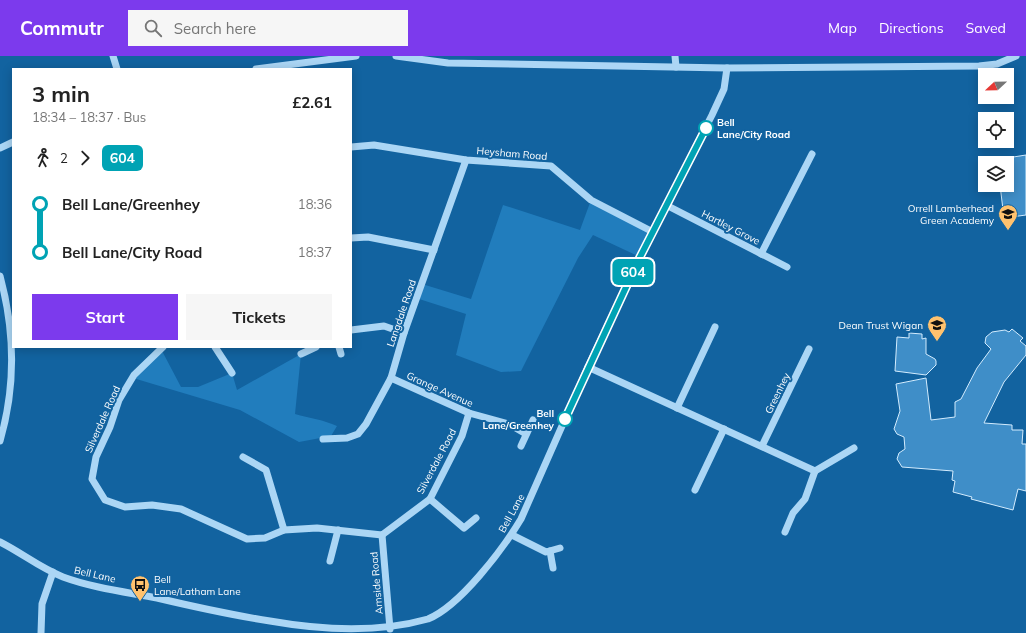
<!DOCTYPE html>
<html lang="en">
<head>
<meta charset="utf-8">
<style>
	body { margin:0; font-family:Mulish,sans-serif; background:#f6f6f6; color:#222; height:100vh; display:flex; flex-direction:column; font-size:15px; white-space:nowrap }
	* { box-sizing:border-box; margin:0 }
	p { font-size:13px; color:#767676 }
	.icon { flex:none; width:22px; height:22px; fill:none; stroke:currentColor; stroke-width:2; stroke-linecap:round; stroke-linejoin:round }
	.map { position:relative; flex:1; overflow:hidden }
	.side { position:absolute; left:12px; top:12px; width:340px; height:280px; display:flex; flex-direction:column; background:#fff; border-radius:0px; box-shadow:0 2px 10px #0003 }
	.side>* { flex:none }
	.badge { padding:0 8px; border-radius:6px; font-size:14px; line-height:26px }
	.needle { width:26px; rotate:248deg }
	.buttons { position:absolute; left:978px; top:12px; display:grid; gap:8px }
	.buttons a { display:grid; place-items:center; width:36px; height:36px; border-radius:0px; background:#fff; box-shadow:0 2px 10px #0003; font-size:20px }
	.map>.badge { position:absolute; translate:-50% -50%; box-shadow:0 0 0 2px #fff }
	.legs { display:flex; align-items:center; gap:6px; height:44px; padding:0 20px; font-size:13px }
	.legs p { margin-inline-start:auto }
	.head { display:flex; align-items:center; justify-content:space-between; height:68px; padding:0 20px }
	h1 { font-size:22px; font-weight:700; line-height:30px }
	.primary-button { display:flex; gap:8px; margin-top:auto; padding:8px 20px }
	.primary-button a { flex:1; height:46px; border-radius:0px; background:#7c3aed; color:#fff; font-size:16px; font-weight:700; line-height:46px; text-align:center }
	.primary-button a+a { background:#f6f6f6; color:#222 }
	ul { padding:0 20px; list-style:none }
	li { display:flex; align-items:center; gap:14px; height:48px; font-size:15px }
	li i { display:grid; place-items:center; width:6px; height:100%; margin:0 5px; background:currentColor }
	li i::after { content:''; width:10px; height:10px; margin:-5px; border:3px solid; border-radius:50%; background:#fff }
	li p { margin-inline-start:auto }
	li:first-child i { background:linear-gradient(#0000 50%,currentColor 0) }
	li:last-child i { background:linear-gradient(currentColor 50%,#0000 0) }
	header { display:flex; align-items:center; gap:24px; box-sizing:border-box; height:56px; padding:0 20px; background:#7c3aed; color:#fff }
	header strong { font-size:19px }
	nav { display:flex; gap:22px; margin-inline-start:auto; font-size:14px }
	.search { width:280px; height:36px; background:#f6f6f6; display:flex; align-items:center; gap:10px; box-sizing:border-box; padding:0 14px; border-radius:0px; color:#767676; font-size:15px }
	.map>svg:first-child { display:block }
	.green { fill:#217dbd }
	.building { fill:#3f8ec8; stroke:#d3ecfe }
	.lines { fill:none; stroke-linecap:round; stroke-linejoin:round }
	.minor { stroke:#abd6f5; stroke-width:7 }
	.line-1-casing { stroke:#fff; stroke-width:9 }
	.line-1 { stroke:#00a3b4; stroke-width:6 }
	.stop-1-dot { fill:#fff; stroke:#00a3b4; stroke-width:2 }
	.labels { text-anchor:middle; stroke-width:4; stroke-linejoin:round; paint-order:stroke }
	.stop-label { font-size:10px; font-weight:bold; fill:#fff; stroke:#1263a0; text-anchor:start }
	.street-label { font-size:10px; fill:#fff; stroke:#1263a0 }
	.poi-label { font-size:10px; fill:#fff; stroke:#1263a0; text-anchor:end }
</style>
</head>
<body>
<header>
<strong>Commutr</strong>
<div class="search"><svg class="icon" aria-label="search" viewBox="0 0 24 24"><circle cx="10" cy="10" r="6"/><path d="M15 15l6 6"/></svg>Search here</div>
<nav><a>Map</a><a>Directions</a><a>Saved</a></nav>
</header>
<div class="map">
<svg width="1026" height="577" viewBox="0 0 1026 577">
	<rect width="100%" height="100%" fill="#1263a0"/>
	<g class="green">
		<path d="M591 144 653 176 640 201 593 179 578 202 521 315 501 316 456 299 466 258 416 242 422 228 471 243 503 149 580 174Z"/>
		<path d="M161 293 181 331H198L232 317 237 334 301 298 295 358C309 362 324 364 337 370L331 380 299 386 240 354 133 322Z"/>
	</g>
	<g class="building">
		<path d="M1026 99V159L1004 162 1000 129H1007V102Z"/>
		<path d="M1012 273 1023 282 1020 285 1026 290V299L1004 326 984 367 1012 369V374H1023L1022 388H1026V435L1018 433 1013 454 971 443 972 441 953 436 955 425 952 424 953 415 902 411 897 403 899 397 905 393 904 381 897 378 894 373 900 355 896 328 926 322 931 364 955 361V346L961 343 977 312 991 293 985 287 986 281 992 276 1005 274 1009 276Z"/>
		<path d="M909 277 922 278V283L926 282V298L935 303 936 305V309L926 319 895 315 897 281 909 282Z"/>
	</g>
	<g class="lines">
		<g class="minor">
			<path d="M113 0 117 13"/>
			<path d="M396 0 448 7 727 12 979 10 997 8 1016 0"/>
			<path d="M675 0 676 11"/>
			<path d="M256 13 356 0"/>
			<path d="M351 91 374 89 466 104 551 110 591 144 653 176"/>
			<path d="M0 92 13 86"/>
			<path d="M666 149 787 211"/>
			<path d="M351 182 368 181 434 194"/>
			<path d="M761 198 812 98"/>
			<path d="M0 220C15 275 16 330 0 385"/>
			<path d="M351 274 384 270 404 277"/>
			<path d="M163 291 134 319 119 344 110 371 96 401 92 423 105 444 125 451 152 449 181 453 247 483 265 482 284 474 317 472 382 479 430 443 462 380 469 357"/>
			<path d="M215 291 232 317"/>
			<path d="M339 291 341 298"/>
			<path d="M301 298 316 291"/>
			<path d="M588 311 815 415 854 392"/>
			<path d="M391 322 469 357 509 368 526 378"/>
			<path d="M677 352 715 271"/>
			<path d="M323 383 347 382 358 378 366 368 391 322 404 277 466 104"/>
			<path d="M521 390 533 364"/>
			<path d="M762 390 809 293"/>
			<path d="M243 401 266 414 284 474"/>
			<path d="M695 434 724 373"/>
			<path d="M430 443 464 472 476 462"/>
			<path d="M785 476 793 457 805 443 815 415"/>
			<path d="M382 479 390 573"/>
			<path d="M512 479 546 496 560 492"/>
			<path d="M0 486C22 497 40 512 63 521 93 532 126 536 157 542 195 551 232 559 270 565 321 574 378 577 428 563 460 550 503 493 521 463L588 311 640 201 712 59 724 33 727 12"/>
			<path d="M550 495 553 512"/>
			<path d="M330 505 338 474"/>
			<path d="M41 577 42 548 53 516"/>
		</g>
	</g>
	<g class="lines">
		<defs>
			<path id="line-1" d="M565 363 640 201 706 72"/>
		</defs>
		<use href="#line-1" class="line-1-casing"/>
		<use href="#line-1" class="line-1"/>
	</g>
	<defs>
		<symbol id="school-pin" viewBox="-11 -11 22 30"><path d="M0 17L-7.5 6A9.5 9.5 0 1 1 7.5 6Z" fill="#ffc26e" stroke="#1263a0"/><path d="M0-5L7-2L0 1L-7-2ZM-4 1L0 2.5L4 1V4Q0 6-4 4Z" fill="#111"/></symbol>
		<symbol id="bus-pin" viewBox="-11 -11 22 30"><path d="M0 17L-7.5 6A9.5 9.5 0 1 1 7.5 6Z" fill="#ffc26e" stroke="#1263a0"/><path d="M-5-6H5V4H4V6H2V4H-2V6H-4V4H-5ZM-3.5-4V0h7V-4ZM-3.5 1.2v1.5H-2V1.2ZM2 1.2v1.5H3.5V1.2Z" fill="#111"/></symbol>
	</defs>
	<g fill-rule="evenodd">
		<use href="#school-pin" x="997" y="147" width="22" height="30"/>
		<use href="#school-pin" x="926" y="258" width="22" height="30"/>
		<use href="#bus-pin" x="129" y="518" width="22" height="30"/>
	</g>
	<g class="stop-1-dot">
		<circle cx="706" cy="72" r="7"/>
		<circle cx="565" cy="363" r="7"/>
	</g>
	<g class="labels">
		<g class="stop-label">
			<text x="717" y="70">Bell<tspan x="717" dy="12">Lane/City Road</tspan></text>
			<text x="554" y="361" text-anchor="end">Bell<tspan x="554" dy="12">Lane/Greenhey</tspan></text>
		</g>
		<g class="street-label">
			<text transform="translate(512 97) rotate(5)" y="4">Heysham Road</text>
			<text transform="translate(731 171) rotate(27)" y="4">Hartley Grove</text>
			<text transform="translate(401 257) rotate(-71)" y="4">Langdale Road</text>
			<text transform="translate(440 333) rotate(24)" y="4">Grange Avenue</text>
			<text transform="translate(777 337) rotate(-64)" y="4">Greenhey</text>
			<text transform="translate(102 363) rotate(-66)" y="4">Silverdale Road</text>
			<text transform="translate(436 405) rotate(-62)" y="4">Silverdale Road</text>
			<text transform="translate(511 457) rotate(-61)" y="4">Bell Lane</text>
			<text transform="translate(95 518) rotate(13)" y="4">Bell Lane</text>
			<text transform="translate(376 527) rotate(-95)" y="4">Arnside Road</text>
		</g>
		<g class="poi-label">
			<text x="994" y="156">Orrell Lamberhead<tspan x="994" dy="12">Green Academy</tspan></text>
			<text x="923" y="273">Dean Trust Wigan</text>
			<text x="154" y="527" text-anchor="start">Bell<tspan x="154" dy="12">Lane/Latham Lane</tspan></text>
		</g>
	</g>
</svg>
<div class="buttons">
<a><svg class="needle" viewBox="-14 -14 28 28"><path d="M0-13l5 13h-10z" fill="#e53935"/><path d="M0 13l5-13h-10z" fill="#767676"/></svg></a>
<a><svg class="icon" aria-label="locate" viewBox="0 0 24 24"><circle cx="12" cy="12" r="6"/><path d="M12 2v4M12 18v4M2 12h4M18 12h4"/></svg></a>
<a><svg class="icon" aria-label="layers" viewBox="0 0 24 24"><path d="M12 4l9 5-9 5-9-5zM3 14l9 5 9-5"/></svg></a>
</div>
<b class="badge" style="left:633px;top:216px;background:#00a3b4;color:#fff">604</b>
<section class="side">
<div class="head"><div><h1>3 min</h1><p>18:34 – 18:37 · Bus</p></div><b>£2.61</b></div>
<div class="legs"><svg class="icon" aria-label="walk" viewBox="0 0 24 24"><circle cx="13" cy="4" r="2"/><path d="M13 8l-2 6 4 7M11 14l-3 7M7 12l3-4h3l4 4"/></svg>2<svg class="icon" aria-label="forward" viewBox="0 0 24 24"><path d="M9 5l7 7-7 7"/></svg><b class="badge" style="background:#00a3b4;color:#fff">604</b></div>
<ul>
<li><i style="color:#00a3b4"></i><b>Bell Lane/Greenhey</b><p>18:36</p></li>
<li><i style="color:#00a3b4"></i><b>Bell Lane/City Road</b><p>18:37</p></li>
</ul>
<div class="primary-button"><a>Start</a><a>Tickets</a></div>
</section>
</div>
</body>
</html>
